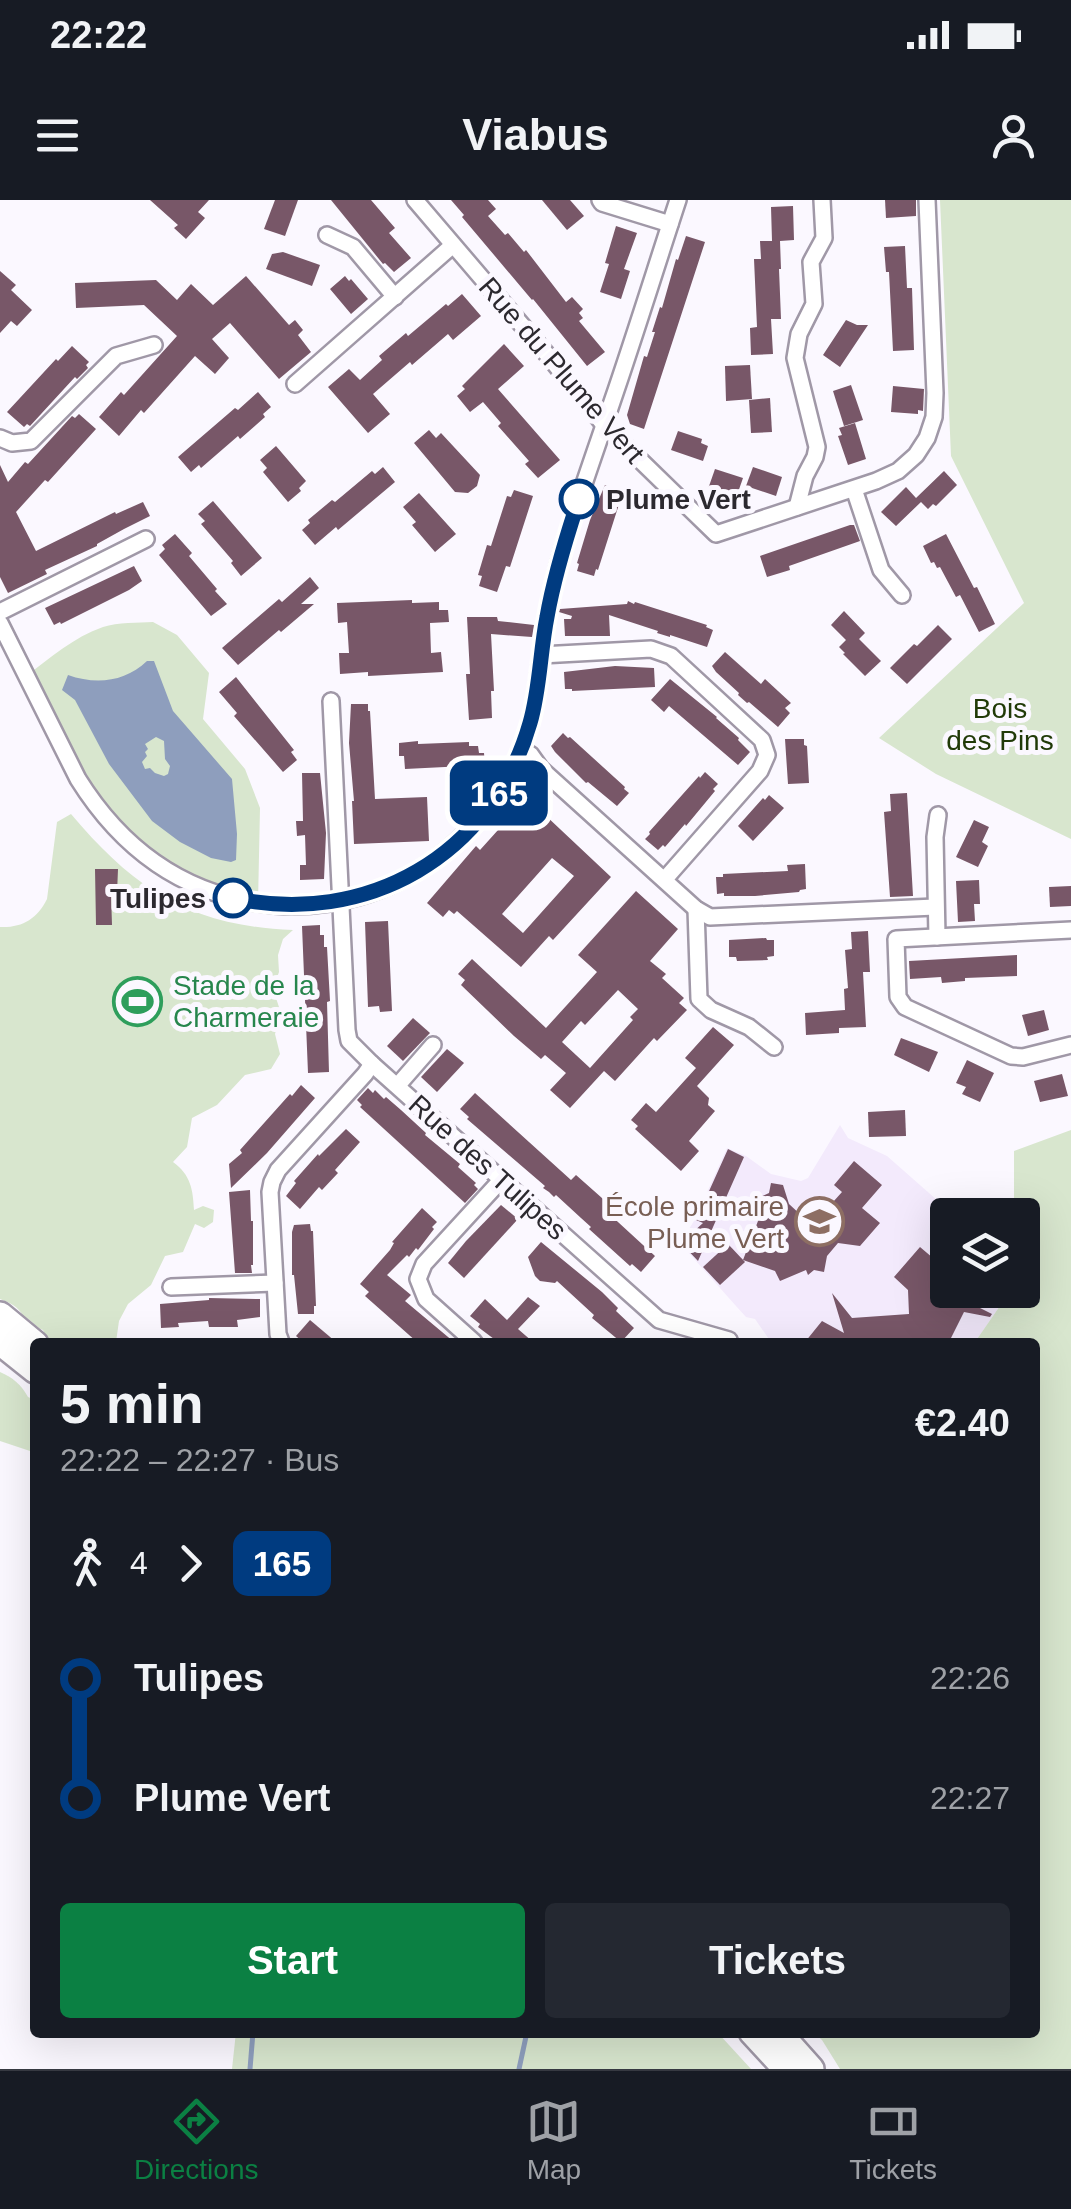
<!DOCTYPE html>
<html lang="en">
<head>
<meta charset="utf-8">
<style>
	body { margin:0; font-family:Arial,sans-serif; background:#242831; color:#f1f3f6; height:100vh; display:flex; flex-direction:column; font-size:38px; white-space:nowrap }
	* { box-sizing:border-box; margin:0 }
	p { font-size:32px; color:#9ea1a6 }
	.icon { flex:none; width:55px; height:55px; fill:none; stroke:currentColor; stroke-width:2; stroke-linecap:round; stroke-linejoin:round }
	.map { position:relative; flex:1; overflow:hidden }
	.sheet { position:absolute; left:30px; top:1138px; width:1010px; height:700px; display:flex; flex-direction:column; background:#171b24; border-radius:10px; box-shadow:0 10px 40px #0002 }
	.sheet>* { flex:none }
	.badge { padding:0 20px; border-radius:15px; font-size:35px; line-height:65px }
	.fabs { position:absolute; left:930px; top:998px; display:grid; gap:20px }
	.fabs a { display:grid; place-items:center; width:110px; height:110px; border-radius:10px; background:#171b24; box-shadow:0 10px 40px #0002; font-size:50px }
	.map>.badge { position:absolute; translate:-50% -50%; box-shadow:0 0 0 5px #fff }
	.legs { display:flex; align-items:center; gap:15px; height:110px; padding:0 30px; font-size:32px }
	.legs p { margin-inline-start:auto }
	.summary { display:flex; align-items:center; justify-content:space-between; height:170px; padding:0 30px }
	h1 { font-size:55px; font-weight:800; line-height:75px }
	.action { display:flex; gap:20px; margin-top:auto; padding:20px 30px }
	.action a { flex:1; height:115px; border-radius:10px; background:#0b8043; color:#fff; font-size:40px; font-weight:800; line-height:115px; text-align:center }
	.action a+a { background:#242831; color:#f1f3f6 }
	ul { padding:0 30px; list-style:none }
	li { display:flex; align-items:center; gap:35px; height:120px; font-size:38px }
	li i { display:grid; place-items:center; width:15px; height:100%; margin:0 12px; background:currentColor }
	li i::after { content:''; width:25px; height:25px; margin:-12px; border:8px solid; border-radius:50%; background:#171b24 }
	li p { margin-inline-start:auto }
	li:first-child i { background:linear-gradient(#0000 50%,currentColor 0) }
	li:last-child i { background:linear-gradient(currentColor 50%,#0000 0) }
	.status { display:flex; justify-content:space-between; align-items:center; height:70px; padding:0 50px; background:#171b24; direction:ltr }
	.status svg { height:28px; fill:currentColor }
	header { display:flex; justify-content:space-between; align-items:center; height:130px; padding:0 30px; background:#171b24; font-size:45px; font-weight:800 }
	.dock { display:flex; justify-content:space-around; align-items:center; height:140px; border-top:2px solid #363941; background:#171b24; font-size:28px; color:#9ea1a6 }
	.dock a { display:grid; justify-items:center; gap:5px }
	.dock .current { color:#0b8043 }
	.map>svg:first-child { display:block }
	.built { fill:#f3eafc }
	.green { fill:#d8e6ce }
	.water { fill:#8e9ebd; fill-rule:evenodd }
	.lines { fill:none; stroke-linecap:round; stroke-linejoin:round }
	.stream { stroke:#8e9ebd; stroke-width:5 }
	.building { fill:#785768; fill-rule:evenodd }
	.minor-casing { stroke:#a098a7; stroke-width:20 }
	.trunk-casing { stroke:#a098a7; stroke-width:30 }
	.minor { stroke:#fff; stroke-width:15 }
	.trunk { stroke:#fff; stroke-width:25 }
	.line-1-casing { stroke:#fff; stroke-width:22 }
	.line-1 { stroke:#003b80; stroke-width:15 }
	.stop-1-dot { fill:#fff; stroke:#003b80; stroke-width:5 }
	.labels { text-anchor:middle; stroke-width:10; stroke-linejoin:round; paint-order:stroke }
	.street-label { font-size:28px; fill:#2c292f; stroke:#fbf8ff }
	.stop-label { font-size:28px; font-weight:bold; fill:#2c292f; stroke:#fbf8ff; text-anchor:start }
	.park-label { font-size:28px; fill:#213a08; stroke:#fbf8ff }
	.leisure-label { font-size:28px; fill:#27864d; stroke:#fbf8ff; text-anchor:start }
	.education-label { font-size:28px; fill:#785e54; stroke:#fbf8ff; text-anchor:end }
</style>
</head>
<body>
<div class="status"><b>22:22</b><svg viewBox="0 0 49 12"><path d="M0 12V9h3v3zM5 12V6h3v6zM10 12V3h3v9zM15 12V0h3v12zM26 1h20v11H26zM47 4h2v5h-2z"/></svg></div>
<header><svg class="icon" aria-label="menu" viewBox="0 0 24 24"><path d="M4 6h16M4 12h16M4 18h16"/></svg>Viabus<svg class="icon" aria-label="person" viewBox="0 0 24 24"><circle cx="12" cy="8" r="4"/><path d="M4 21q1-7 8-7t8 7"/></svg></header>
<div class="map">
<svg width="1071" height="1869" viewBox="0 0 1071 1869">
	<rect width="100%" height="100%" fill="#fbf8ff"/>
	<path class="built" d="M840 925 848 938 887 956 954 1015H948V1090H1011L975 1142H771L755 1119 746 1117 736 1106 680 1043 694 1021 727 948 746 956 771 974 801 981 808 978Z"/>
	<g class="green">
		<path d="M940 0H1071V639L936 574 879 538 1024 403 951 256Z"/>
		<path d="M153 422 177 435 209 473 203 519 245 569 260 608 258 703 194 685 104 616 26 476C50 458 74 437 103 427 118 422 138 423 153 422Z"/>
		<path d="M71 614C135 690 191 726 293 730L283 739 278 755 279 772 273 789 281 813 275 834 280 854 271 869 245 875 217 905 192 918 187 947 173 962C191 975 193 990 194 1010L203 1006 214 1010 213 1022 204 1028 195 1024 183 1052 165 1056 151 1085 128 1104 119 1121 116 1142H57L46 1137 43 1130C35 1127 32 1120 23 1116 18 1106 10 1103 0 1099V727C22 728 37 719 47 699L57 622Z"/>
		<path d="M1071 930V1869H840L822 1840 814 1833 1035 1832V1142H975L1011 1090H1022V1015H1014V951Z"/>
		<path d="M0 1172C13 1178 21 1184 28 1197L35 1200V1247L30 1251 0 1241Z"/>
		<path d="M236 1832 718 1833 751 1869H232Z"/>
	</g>
	<path class="water" d="M147 461H154L173 511 232 579 237 634 236 660 231 662 211 658 180 642 152 621 109 564 75 500 62 490 68 475C96 485 125 482 147 461ZM156 537 164 541 165 559 170 566 168 574 164 576 155 573 150 568 145 569 142 562 147 556 145 552 148 549 145 544Z"/>
	<g class="lines">
		<g class="stream">
			<path d="M250 1869 253 1832"/>
			<path d="M519 1869 527 1832"/>
		</g>
	</g>
	<g class="building">
		<path d="M150 0H209L198 12 205 18 186 39 174 28 178 25Z"/>
		<path d="M275 0H298L285 36 264 29Z"/>
		<path d="M331 0H371L395 28 389 33 411 58 394 72 385 63 383 64Z"/>
		<path d="M451 0H488L496 9 488 16 505 35 508 33 524 52 526 50 566 102 572 97 583 109 579 113 583 118 579 121 605 152 587 166 533 99 532 100 462 17 464 15Z"/>
		<path d="M542 0H570L584 16 567 30Z"/>
		<path d="M885 0H916V16L886 18Z"/>
		<path d="M793 6 794 40 780 41 781 69H779L781 119H771L773 154 751 155 750 128 757 127 754 59H761L760 41H772L771 7Z"/>
		<path d="M616 26 637 33 624 69 630 71 621 99 600 92 609 64 605 63Z"/>
		<path d="M686 36 705 42 644 229 630 224 627 215 644 156 647 157 655 132H652L660 107 662 108 676 59 678 60Z"/>
		<path d="M905 46 907 88H912L914 150 893 151 889 72H886L884 47Z"/>
		<path d="M283 52 320 65 312 86 266 69 272 54Z"/>
		<path d="M0 71 16 85 11 90 32 110 17 126 11 121 0 133Z"/>
		<path d="M246 76 289 125 295 120 303 130 298 135 311 152 279 179 230 123 212 139 229 158 215 174 195 156 144 213 141 210 119 236 99 217 121 192 124 195 177 136 144 105 76 108 75 83 156 80 177 100 191 84 213 105Z"/>
		<path d="M345 76 349 81 351 79 368 99 351 114 330 89Z"/>
		<path d="M462 94 481 116 453 140 448 134 412 165 410 162 373 194 390 214 368 233 328 187 349 169 360 180 382 160 379 156 406 133 408 136 446 104 448 106Z"/>
		<path d="M846 120 857 125H868L840 167 823 155Z"/>
		<path d="M504 144 524 166 498 189 560 260 538 278 525 264 529 261 498 226 501 223 483 202 470 212 457 196 465 189 462 186Z"/>
		<path d="M72 146 89 162 86 165 88 168 77 179 75 177 30 226 27 224 24 227 7 212 56 159 58 161Z"/>
		<path d="M750 165 752 199 726 201 725 166Z"/>
		<path d="M851 185 863 220 844 226 833 191Z"/>
		<path d="M893 186 924 189 923 211 918 210V214L891 212Z"/>
		<path d="M258 192 271 207 263 214 265 217 240 239 238 236 201 268 199 265 191 272 178 257 235 208 238 210Z"/>
		<path d="M770 198 772 232 751 233 749 200Z"/>
		<path d="M79 214 96 229 48 282 45 280 16 312 36 351 115 312 116 314 143 302 150 316 124 329 97 344V346L45 370 47 374 8 393 0 377V265L8 282 25 262 28 264 72 216 75 218Z"/>
		<path d="M855 223 866 259 848 265 838 236 842 235 839 228Z"/>
		<path d="M429 230 436 238 441 233 480 275 477 286 468 293 455 292 414 243Z"/>
		<path d="M678 231 702 239 701 243 708 246 703 261 671 250Z"/>
		<path d="M276 246 306 281 299 288 301 291 288 302 263 272 267 268 260 260Z"/>
		<path d="M383 267 395 282 338 330 336 327 315 345 302 330 310 323 308 320 332 300 335 302 372 271 375 274Z"/>
		<path d="M753 267 782 277 776 296 746 286Z"/>
		<path d="M715 269 743 278 736 298 708 289Z"/>
		<path d="M944 271 957 285 936 306 933 304 928 309 921 302 896 326 881 312 906 287 916 298Z"/>
		<path d="M605 285 622 290 619 298H621L598 370 596 369 594 376 577 371 579 364 577 363 590 320Z"/>
		<path d="M514 290 533 296 510 367 506 366 497 392 479 386 482 376 478 375 487 345 491 346 507 296 511 297Z"/>
		<path d="M419 293 456 334 435 352 412 325 416 322 403 307Z"/>
		<path d="M213 301 262 358 241 376 231 363 233 361 201 324 205 321 198 314Z"/>
		<path d="M850 325H854L860 341 789 366 790 370 767 377 760 356Z"/>
		<path d="M175 334 192 353 189 356 217 389 215 391 227 404 211 416 159 355 165 349 162 345Z"/>
		<path d="M946 334 974 388 977 387 995 424 979 432 960 395 956 397 940 367 937 368 934 362 931 363 923 346Z"/>
		<path d="M134 366 142 381 129 390 61 424 60 422 54 425 45 408Z"/>
		<path d="M310 377 319 388 301 404H314L281 432 279 430 238 465 222 448 279 399 282 402Z"/>
		<path d="M412 400V403L439 402V410H448L449 422 430 423 431 453 441 452 443 472 368 476V472L340 474 339 453H349L347 422 338 423 337 403Z"/>
		<path d="M628 401 634 404 635 402 707 425 706 427 713 430 707 447 670 435V437L657 433 658 431 609 415 610 436H565L564 419H571L572 416 559 412 560 409 627 404Z"/>
		<path d="M844 411 865 433 859 439 881 461 865 476 843 454 845 453 839 447 846 440 831 425Z"/>
		<path d="M467 417H497L498 421 534 425 532 437 491 434 494 491H491L492 518 469 520 466 474H470Z"/>
		<path d="M938 425 952 439 907 484 890 468 914 444 917 446Z"/>
		<path d="M725 452 761 484 765 479 791 503 785 508 790 513 778 527 749 502 747 503 738 495 739 493 716 472 712 466Z"/>
		<path d="M615 466 654 468 655 487 572 491V489H565L564 472Z"/>
		<path d="M236 477 294 550 291 552 297 560 283 572 234 516 237 513 219 492Z"/>
		<path d="M670 479 717 517 716 518 739 538 738 540 750 552 738 565 669 506 664 512 651 500Z"/>
		<path d="M351 504H368V511H370L375 599 427 597 429 641 354 644 352 601H354L349 543Z"/>
		<path d="M563 533 568 538 570 537 625 587 624 589 629 593 617 606 588 582 586 583 555 552 551 546Z"/>
		<path d="M785 539H804V545L807 546 809 583 788 584Z"/>
		<path d="M418 541V544L469 542V546H478L479 553H484L485 565 405 569 404 556H399V543Z"/>
		<path d="M705 572 718 584 713 589 715 591 686 626 685 624 665 647 663 645 658 650 645 639 650 634 649 632 699 576 700 578Z"/>
		<path d="M302 573H320L326 633 324 679 300 680V665H306L305 635 297 636 296 621H303Z"/>
		<path d="M907 593 913 696 890 697 884 612 891 611 890 594Z"/>
		<path d="M769 595 784 608 753 641 738 626 763 598 765 600Z"/>
		<path d="M527 598 611 677 553 740 549 736 521 767 457 711 454 714 449 710 443 717 427 703 476 646 480 650ZM552 658 574 676 523 733 502 714Z"/>
		<path d="M974 620 989 627 982 642 988 646 978 667 956 657Z"/>
		<path d="M805 664 806 689 800 690 799 692 755 696H724V693L717 694 716 677H723V674L788 671 787 665Z"/>
		<path d="M95 669H118L117 694H111L112 725H96Z"/>
		<path d="M979 680 980 704H974L975 721 958 722 956 681Z"/>
		<path d="M1071 686V706L1050 707 1049 687Z"/>
		<path d="M636 691 678 729 650 761 666 774 662 778 684 798 679 803 687 810 657 841 654 838 615 881 604 871 570 908 550 890 566 873 545 855 541 859 514 836 461 785 465 780 458 774 472 759 546 828 597 772 578 755ZM618 790 638 809 630 817 633 820 590 868 562 842 581 821 585 825Z"/>
		<path d="M388 721 392 811 380 812 379 806 368 807 365 722Z"/>
		<path d="M320 725V735H324V747H327L330 801 327 802 329 872 308 873 302 726Z"/>
		<path d="M868 731 870 772H863L866 827 839 828V833L806 835 805 813 845 810 844 789 848 788 845 750 852 749 851 732Z"/>
		<path d="M766 738 767 740H774V756L767 757 768 760 737 761 736 757H729V740Z"/>
		<path d="M1017 755V776L965 778V781L942 783 941 777 910 779 909 761Z"/>
		<path d="M1044 810 1049 830 1028 836 1022 815Z"/>
		<path d="M413 818 430 833 403 861 387 846Z"/>
		<path d="M713 827 734 845 697 886 709 898 708 905 715 911 689 941 699 951 681 971 635 929 638 926 631 920 646 903 656 912 696 868 685 858Z"/>
		<path d="M901 838 938 852 929 872 894 855Z"/>
		<path d="M447 849 464 863 437 892 421 877Z"/>
		<path d="M967 860 994 873 980 902 962 894 966 887 956 883Z"/>
		<path d="M1062 874 1068 896 1040 902 1034 881Z"/>
		<path d="M301 885 315 898 267 953 231 988 229 964 242 953 240 950 290 894 292 896Z"/>
		<path d="M368 888 373 893 375 890 384 899 386 897 401 910 426 933 425 935 460 964 458 967 476 983 474 985 478 989 465 1003 360 907 362 905 357 900Z"/>
		<path d="M475 893 571 980 576 975 611 1006 606 1011 655 1056 641 1072 632 1064 630 1066 589 1029 591 1027 581 1018 556 995 554 997 549 992 543 988 545 986 467 919 469 917 460 909Z"/>
		<path d="M905 910 906 936 869 937 868 912Z"/>
		<path d="M346 929 360 942 335 970 338 973 322 990 319 987 300 1009 286 996 296 983 294 981 318 954 319 956Z"/>
		<path d="M728 949 744 957 698 1061 681 1043 703 1023 696 1020Z"/>
		<path d="M854 961 882 985 862 1008 880 1023 860 1046 838 1043 827 1056 824 1072 814 1070 808 1075 806 1070 780 1081 775 1071 743 1060 758 1021 752 1019 755 1012 752 1001 769 993 771 983 783 985 789 1004 802 1016 816 1005 824 1012 842 992 834 985Z"/>
		<path d="M250 990 251 1021H253V1065H251L252 1073H235L229 992Z"/>
		<path d="M501 1005 518 1019 464 1078 448 1063 466 1041Z"/>
		<path d="M422 1008 437 1022 432 1027 434 1029 418 1050 416 1048 409 1057 407 1055 387 1075 411 1095 405 1101 454 1142H417L365 1096 369 1092 360 1084 390 1050 394 1043 392 1042Z"/>
		<path d="M310 1024 311 1031H313L316 1106H314V1114H298L294 1075H292V1032L294 1025Z"/>
		<path d="M541 1042 602 1092 618 1108 616 1111 634 1128 621 1142 592 1118 594 1115 557 1081 555 1083 540 1081 535 1076 528 1057Z"/>
		<path d="M728 1044 745 1062 720 1085 703 1067Z"/>
		<path d="M920 1047 940 1064 948 1060V1092L992 1114 990 1117 964 1112 949 1142H805L822 1121 844 1133 832 1093 852 1118 909 1114 908 1090 894 1077Z"/>
		<path d="M528 1097 540 1106 518 1129 533 1142H498L478 1127 480 1124 470 1116 485 1099 507 1120Z"/>
		<path d="M209 1098 260 1099V1117L237 1120 238 1127H209L208 1121 178 1123 179 1127 161 1128 160 1104 209 1100Z"/>
		<path d="M310 1120 336 1142H303L296 1136Z"/>
	</g>
	<g class="lines">
		<defs>
			<g id="minor">
				<path d="M415 0 550 158 604 225 716 334 876 281 898 271 916 255 927 238 934 217 935 193 927 0"/>
				<path d="M600 0 602 3 670 24"/>
				<path d="M327 35 353 47 395 97"/>
				<path d="M295 184 453 45"/>
				<path d="M0 238 12 243 31 241 116 156 154 145"/>
				<path d="M854 289 881 370 902 395"/>
				<path d="M797 307 805 276 815 257 817 247 795 158 799 134 814 104 811 62 824 38 822 0"/>
				<path d="M0 412 146 339"/>
				<path d="M0 423 78 579C123 651 187 697 274 705 392 715 497 636 530 523 536 502 538 479 541 456 546 419 553 381 564 345 579 297 596 249 612 202 635 135 656 67 678 0"/>
				<path d="M541 455 651 449 671 456 762 540 767 555 760 571 665 679"/>
				<path d="M331 501 347 830 349 841 372 864 659 1120 729 1140"/>
				<path d="M521 548 531 555 541 569 696 709 710 717 935 707"/>
				<path d="M696 709 699 799 711 810 749 827 774 847"/>
				<path d="M1071 730 896 739 898 797 905 807 1011 856 1023 857 1071 845"/>
				<path d="M937 737 935 637 938 615"/>
				<path d="M398 885 433 845"/>
				<path d="M171 1087 275 1083"/>
				<path d="M281 1142 278 1134 270 992 272 982 278 970 365 874 372 864"/>
				<path d="M474 1142 426 1099 418 1079 424 1064 502 979"/>
			</g>
			<g id="trunk">
				<path d="M0 1115 35 1144"/>
				<path d="M0 1142 35 1170"/>
				<path d="M752 1832 786 1869"/>
				<path d="M778 1832 811 1869"/>
			</g>
		</defs>
		<use href="#minor" class="minor-casing"/>
		<use href="#trunk" class="trunk-casing"/>
		<use href="#minor" class="minor"/>
		<use href="#trunk" class="trunk"/>
	</g>
	<g class="lines">
		<defs>
			<path id="line-1" d="M233 698C366 727 492 656 530 523 540 489 540 452 547 417 554 377 566 338 579 299"/>
		</defs>
		<use href="#line-1" class="line-1-casing"/>
		<use href="#line-1" class="line-1"/>
	</g>
	<defs>
		<symbol id="stadium-ring" viewBox="-11 -11 22 22"><circle r="9.5" fill="#fbf8ff" stroke="#2e9e5b" stroke-width="1.5"/><path d="M0-5a6.5 5 0 1 0 0 10a6.5 5 0 1 0 0-10ZM-3.5-1.8h7v3.6h-7Z" fill="#2e9e5b"/></symbol>
		<symbol id="school-ring" viewBox="-11 -11 22 22"><circle r="9.5" fill="#fbf8ff" stroke="#8d6e63" stroke-width="1.5"/><path d="M0-5L7-2L0 1L-7-2ZM-4 1L0 2.5L4 1V4Q0 6-4 4Z" fill="#8d6e63"/></symbol>
	</defs>
	<g fill-rule="evenodd">
		<use href="#stadium-ring" x="110" y="774" width="55" height="55"/>
		<use href="#school-ring" x="792" y="994" width="55" height="55"/>
	</g>
	<g class="stop-1-dot">
		<circle cx="579" cy="299" r="18"/>
		<circle cx="233" cy="698" r="18"/>
	</g>
	<g class="labels">
		<g class="street-label">
			<text transform="translate(562 170) rotate(49)" y="10">Rue du Plume Vert</text>
			<text transform="translate(488 967) rotate(42)" y="10">Rue des Tulipes</text>
		</g>
		<g class="stop-label">
			<text x="606" y="309">Plume Vert</text>
			<text x="206" y="708" text-anchor="end">Tulipes</text>
		</g>
		<g class="park-label">
			<text x="1000" y="518">Bois<tspan x="1000" dy="32">des Pins</tspan></text>
		</g>
		<g class="leisure-label">
			<text x="173" y="795">Stade de la<tspan x="173" dy="32">Charmeraie</tspan></text>
		</g>
		<g class="education-label">
			<text x="784" y="1016">École primaire<tspan x="784" dy="32">Plume Vert</tspan></text>
		</g>
	</g>
</svg>
<div class="fabs">
<a><svg class="icon" aria-label="layers" viewBox="0 0 24 24"><path d="M12 4l9 5-9 5-9-5zM3 14l9 5 9-5"/></svg></a>
</div>
<b class="badge" style="left:499px;top:593px;background:#003b80;color:#fff">165</b>
<section class="sheet">
<div class="summary"><div><h1>5 min</h1><p>22:22 – 22:27 · Bus</p></div><b>€2.40</b></div>
<div class="legs"><svg class="icon" aria-label="walk" viewBox="0 0 24 24"><circle cx="13" cy="4" r="2"/><path d="M13 8l-2 6 4 7M11 14l-3 7M7 12l3-4h3l4 4"/></svg>4<svg class="icon" aria-label="forward" viewBox="0 0 24 24"><path d="M9 5l7 7-7 7"/></svg><b class="badge" style="background:#003b80;color:#fff">165</b></div>
<ul>
<li><i style="color:#003b80"></i><b>Tulipes</b><p>22:26</p></li>
<li><i style="color:#003b80"></i><b>Plume Vert</b><p>22:27</p></li>
</ul>
<div class="action"><a>Start</a><a>Tickets</a></div>
</section>
</div>
<nav class="dock">
<a class="current"><svg class="icon" aria-label="directions" viewBox="0 0 24 24"><path d="M12 3l9 9-9 9-9-9zM9 14v-3h6M13 9l2 2-2 2"/></svg>Directions</a>
<a><svg class="icon" aria-label="map" viewBox="0 0 24 24"><path d="M3 6l6-2 6 2 6-2v14l-6 2-6-2-6 2zM9 4v14M15 6v14"/></svg>Map</a>
<a><svg class="icon" aria-label="tickets" viewBox="0 0 24 24"><path d="M3 7h18v10H3zM15 7v10"/></svg>Tickets</a>
</nav>
</body>
</html>
